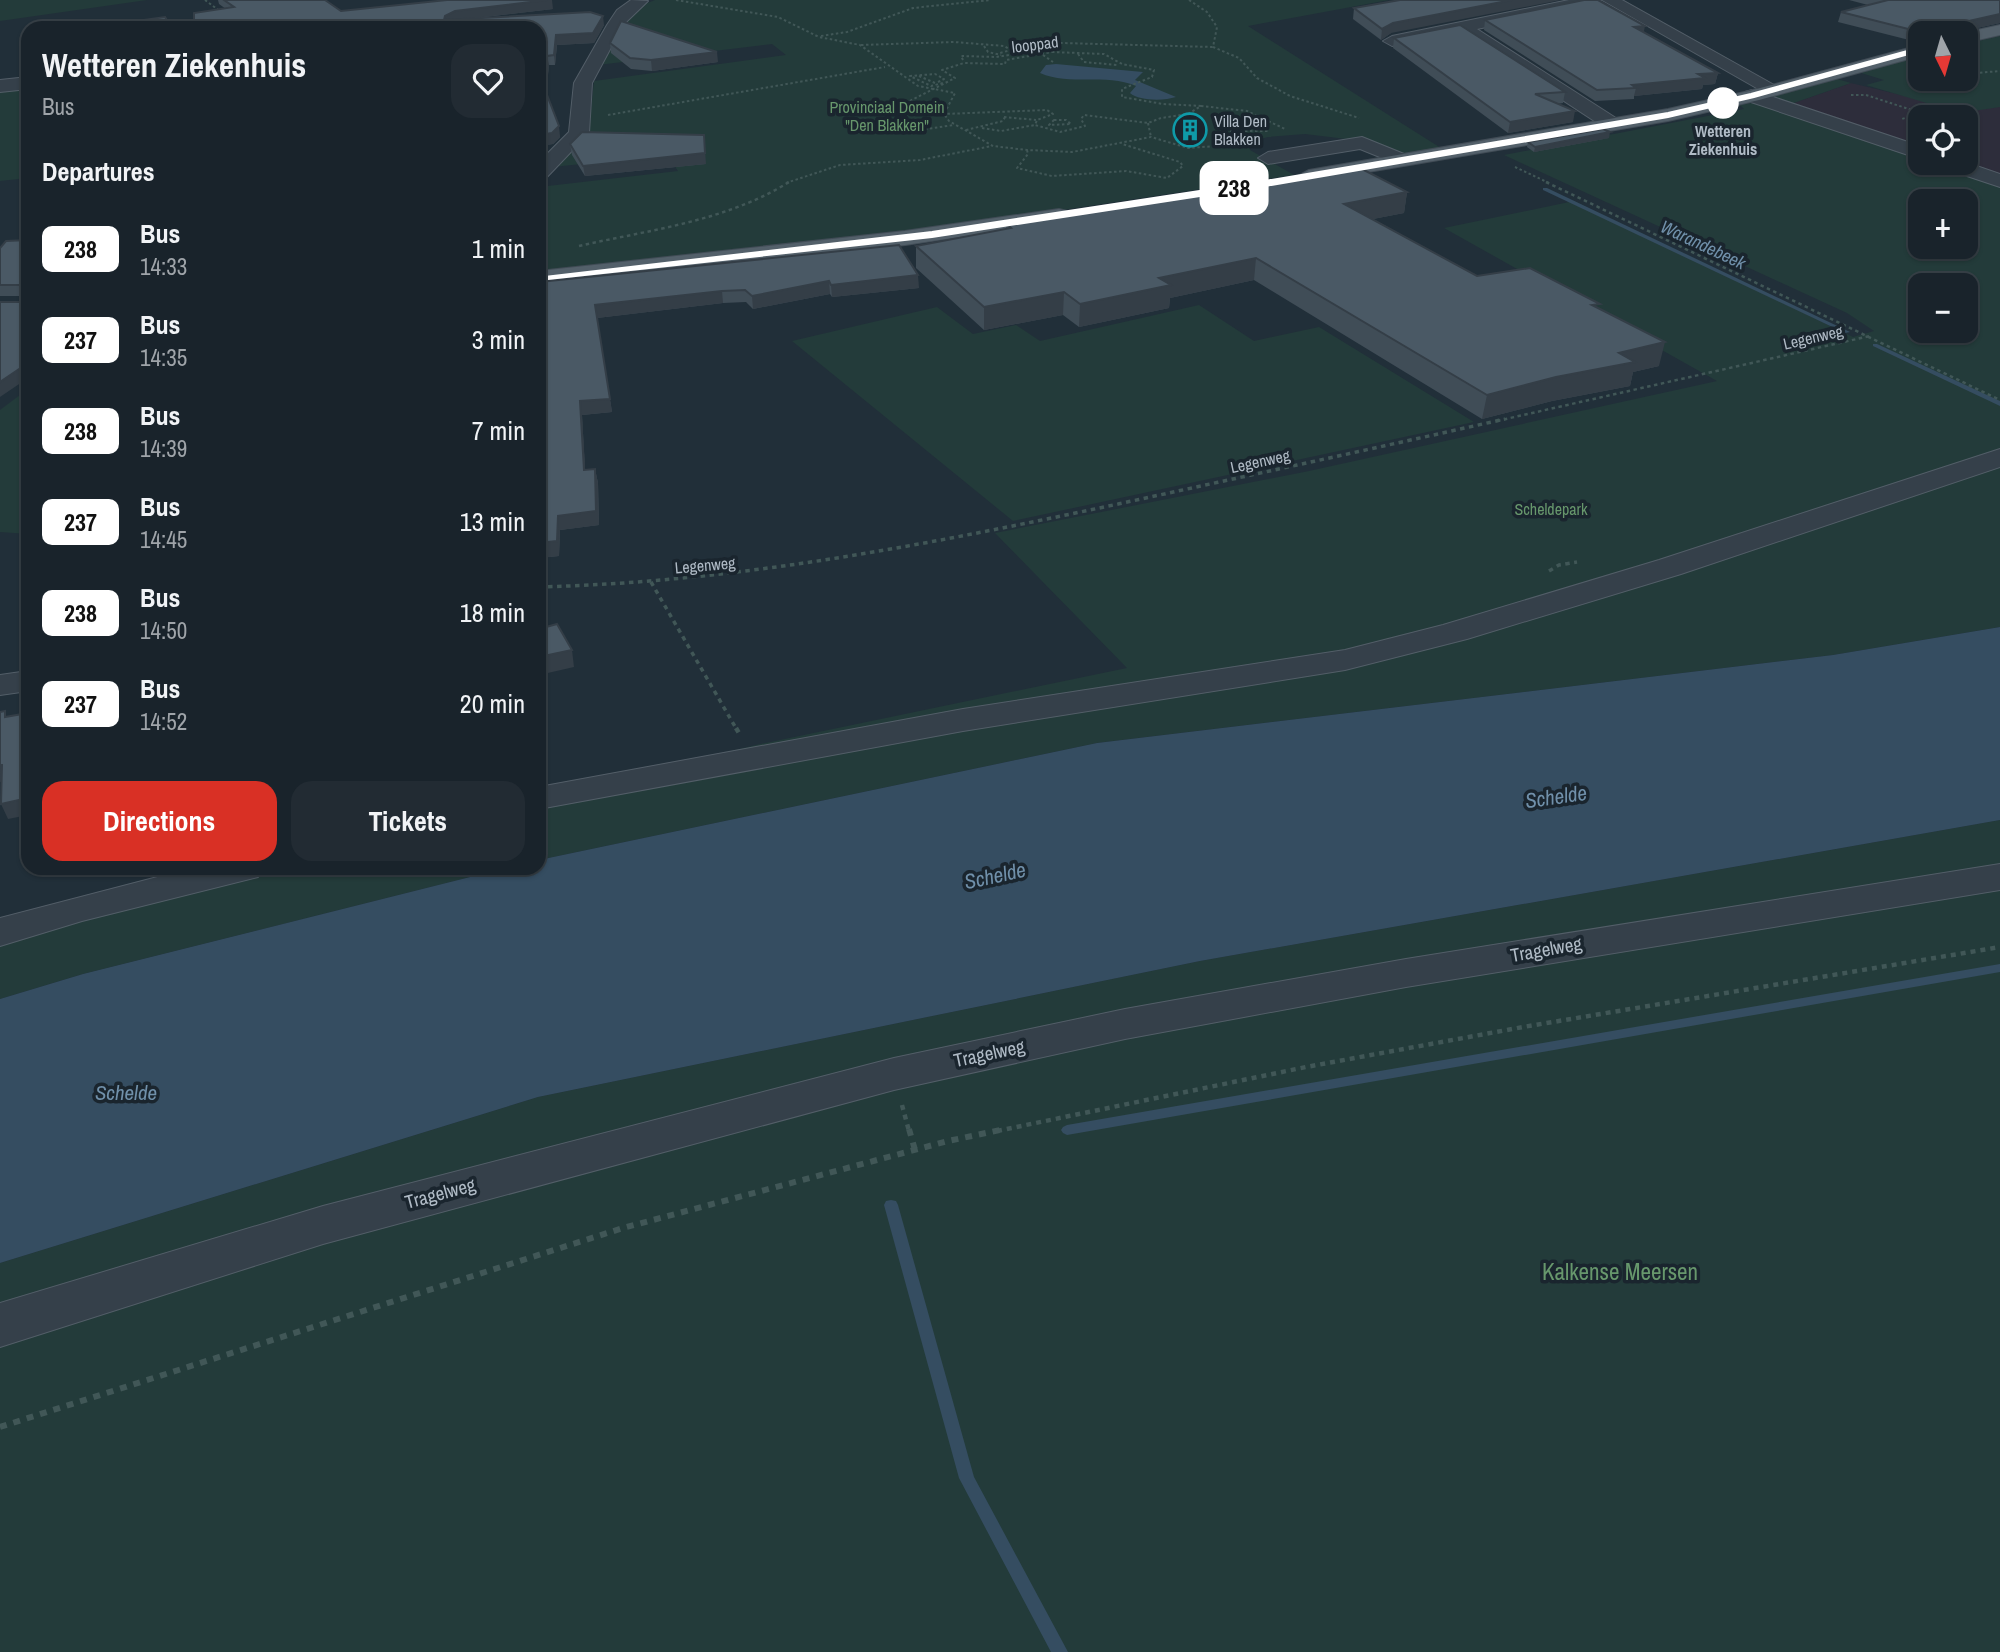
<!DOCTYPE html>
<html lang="en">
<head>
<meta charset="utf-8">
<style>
	body { margin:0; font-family:"Archivo Narrow",sans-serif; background:#222b33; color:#f1f3f6; height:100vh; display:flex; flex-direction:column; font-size:26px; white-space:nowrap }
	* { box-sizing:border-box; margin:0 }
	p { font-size:23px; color:#9fa4a9 }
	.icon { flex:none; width:38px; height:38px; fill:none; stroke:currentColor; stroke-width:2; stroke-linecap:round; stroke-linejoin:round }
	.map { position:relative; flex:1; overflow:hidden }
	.drawer { position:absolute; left:21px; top:21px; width:525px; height:854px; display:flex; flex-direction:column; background:#19232b; border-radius:21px; box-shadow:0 2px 5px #0004,0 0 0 2px #374047 }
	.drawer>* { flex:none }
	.badge { padding:0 14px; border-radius:10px; font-size:24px; line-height:46px }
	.needle { width:46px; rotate:175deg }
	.tools { position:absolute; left:1908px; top:21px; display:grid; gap:14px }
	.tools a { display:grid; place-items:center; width:70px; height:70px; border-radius:14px; background:#19232b; box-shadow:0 2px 5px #0004,0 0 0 2px #374047; font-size:35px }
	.map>.badge { position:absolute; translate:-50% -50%; box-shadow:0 0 0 4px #fff }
	h2 { padding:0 21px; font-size:26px; line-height:63px }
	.round { display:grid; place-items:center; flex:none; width:74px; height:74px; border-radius:21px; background:#222b33 }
	.overview { display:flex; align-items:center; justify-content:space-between; height:119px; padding:0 21px }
	h1 { font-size:33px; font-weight:700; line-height:52px }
	.button { display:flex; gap:14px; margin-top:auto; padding:14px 21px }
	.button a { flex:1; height:80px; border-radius:21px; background:#d93025; color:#fff; font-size:28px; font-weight:700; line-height:80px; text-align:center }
	.button a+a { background:#222b33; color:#f1f3f6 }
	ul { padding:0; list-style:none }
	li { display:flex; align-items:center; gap:21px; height:91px; padding:0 21px }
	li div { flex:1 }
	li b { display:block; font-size:26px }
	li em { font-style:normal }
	li .badge { min-width:77px; font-weight:700; text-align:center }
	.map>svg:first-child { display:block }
	.medical { fill:#2d2d3b }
	.green { fill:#233b3a; fill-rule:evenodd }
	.water { fill:#354d61 }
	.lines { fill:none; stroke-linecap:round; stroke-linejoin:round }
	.stream { fill:#354d61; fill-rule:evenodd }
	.minor-casing { stroke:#535e68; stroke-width:2 }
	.major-casing { stroke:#414c56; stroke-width:2 }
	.path-far4 { stroke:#415757; stroke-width:2; stroke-dasharray:2.5 2.5; stroke-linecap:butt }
	.path-far3 { stroke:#415757; stroke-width:2.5; stroke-dasharray:3.5 3.5; stroke-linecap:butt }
	.path-far2 { stroke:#415757; stroke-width:3.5; stroke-dasharray:4.5 4.5; stroke-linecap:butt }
	.path-far1 { stroke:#415757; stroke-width:4.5; stroke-dasharray:5 5; stroke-linecap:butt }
	.path { stroke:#415757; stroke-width:6; stroke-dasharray:7 7; stroke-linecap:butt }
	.minor { fill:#35404a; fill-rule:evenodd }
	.major { fill:#53606a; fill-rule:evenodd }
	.wall { fill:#404d57 }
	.shaded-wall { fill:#343e47 }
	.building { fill:#4a5965; stroke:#343e47; stroke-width:2 }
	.line { fill:#fff; stroke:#fff; stroke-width:2 }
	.stop-dot { fill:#fff; stroke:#fff; stroke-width:3.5 }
	.labels { text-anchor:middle; stroke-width:7; stroke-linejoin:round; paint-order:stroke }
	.far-street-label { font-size:16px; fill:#b0bbc6; stroke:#1a252e }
	.far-park-label { font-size:16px; fill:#67976c; stroke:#1a252e }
	.far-poi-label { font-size:16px; fill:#b0bbc6; stroke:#1a252e; text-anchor:start }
	.far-stop-label { font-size:16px; font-weight:bold; fill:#b0bbc6; stroke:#1a252e }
	.far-water-label { font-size:18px; font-style:italic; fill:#7090aa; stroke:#1a252e }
	.street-label { font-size:19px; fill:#b0bbc6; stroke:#1a252e }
	.water-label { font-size:21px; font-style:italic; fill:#7090aa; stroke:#1a252e }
	.near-park-label { font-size:23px; fill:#67976c; stroke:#1a252e }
</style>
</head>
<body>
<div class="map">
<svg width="2000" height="1652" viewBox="0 0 2000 1652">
	<rect width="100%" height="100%" fill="#212f39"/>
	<path class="medical" d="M1851 83 1909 97 2000 107V185L1936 163H1965V117H1920V157L1788 105Z"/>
	<g class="green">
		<path d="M0 0H147L0 21Z"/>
		<path d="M655 0H1389L1248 26 1444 150 1400 154 1363 141 1305 134 1268 137 1249 142 1250 150 1294 175 982 222 539 271V187L678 171 667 155 553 167 589 131 594 81 786 55 772 44 598 65 628 11Z"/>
		<path d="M2000 36V107L1960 113 1866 85 1884 80 1861 73 1920 55V79H1965V44Z"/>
		<path d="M1837 79 1851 83 1788 105 1768 98Z"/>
		<path d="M28 87V178L0 181V90Z"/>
		<path d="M1758 102 1920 157V163H1936L2000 185V627L1833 655 1097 743 539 860V792L615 779 756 745 1127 668 995 533 1309 471 1717 381 1444 228 1574 201 1853 337 1874 331 1847 313 1504 155 1744 109 1740 105ZM1920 201H1965V247H1920ZM1920 285H1965V331H1920Z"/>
		<path d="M1199 305 1254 341 1319 327 1474 422 1013 521 792 341 937 307 973 334 1016 325 1040 341Z"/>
		<path d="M28 389V534L0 532V410Z"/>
		<path d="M2000 820V1652H0V1263L538 1097 1200 961Z"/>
		<path d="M226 868H506L83 974 0 999V930Z"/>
	</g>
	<g class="water">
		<path d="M1056 64 1143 72 1135 80 1176 97C1164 101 1139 101 1130 93L1136 86C1105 73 1070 86 1040 73L1046 65Z"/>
		<path d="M2000 627V820L1200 961 538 1097 0 1263V999L83 974 506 868H539V860L1097 743 1833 655Z"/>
	</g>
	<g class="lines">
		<g class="stream">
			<path d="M1543 188H1547L1850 332 1845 333 1543 190Z"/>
			<path d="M1873 344H1877L2000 401V406L1873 346Z"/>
			<path d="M2000 964V972L1067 1135 1063 1133 1061 1130 1063 1127 1067 1125Z"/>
			<path d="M891 1200 896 1201 898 1205 974 1477 1068 1652H1051L959 1478 884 1205 886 1201Z"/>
		</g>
		<defs>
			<g id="minor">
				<path d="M631 0 648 1 623 25 592 83 589 133 546 178 539 180V162L569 132 574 83 607 25 617 10Z"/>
				<path d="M1569 0H1601L1593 5 1477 29 1619 120 1622 124 1619 128H1605L1459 32 1392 46 1383 41 1392 36Z"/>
				<path d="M1602 0H1622L1783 90 1774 96 1767 94Z"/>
				<path d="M28 77V89L0 92V80Z"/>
				<path d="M1752 90 1920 146V159L1745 100 1743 96 1745 92Z"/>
				<path d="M1362 137 1409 156 1412 160 1402 166 1360 149 1268 164 1258 158 1268 152Z"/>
				<path d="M1965 162 2000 174V187L1940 167 1937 163Z"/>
				<path d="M2000 449V467L1681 574 1467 639 1345 670 963 731 539 809V787L963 709 1345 650 1443 625 1659 560Z"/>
				<path d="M28 671V691L0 695V675Z"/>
				<path d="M2000 864V890L1406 987 1125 1039 894 1090 323 1244 0 1347V1303L323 1206 894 1058 1125 1009 1406 959Z"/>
				<path d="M192 868H264L258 877 82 921 0 946V918Z"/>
			</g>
			<g id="major">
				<path d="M2000 25V35L1965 43 1963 33Z"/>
				<path d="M1920 45V56L1759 100 1668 121 1309 182 1298 176 1309 170 1668 109 1749 91Z"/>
				<path d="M1059 209 1067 211 1070 216 1067 221 905 245 539 285V271L905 231Z"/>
			</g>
		</defs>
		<use href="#minor" class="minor-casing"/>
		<use href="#major" class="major-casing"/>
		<g class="path-far4">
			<path d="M205 0 221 12"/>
			<path d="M676 0 778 17 819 37 860 45 918 86 955 93 944 114 949 121 993 146 1027 150 1072 152 1151 137 1188 148 1247 144"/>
			<path d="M1189 0 1207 12 1217 27 1213 47 1239 58 1257 78 1290 96 1359 118"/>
			<path d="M821 36 847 32 913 8 990 0"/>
			<path d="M861 45 954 42 1004 46 1011 50 1000 53"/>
			<path d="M984 46 988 52 1001 55"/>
			<path d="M1052 52 1051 47 1061 43 1213 47"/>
			<path d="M1052 52 1104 54 1122 64 1154 70 1152 77 1122 89V97L1163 104 1201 106 1188 114 1161 118 1148 123 1084 115 1081 119 1085 126 1060 132 1035 125 1037 120 1053 114 1047 110 944 114 896 108 955 78 942 70 964 63 1005 64 1006 60Z"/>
			<path d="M1078 54 1084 62 1117 65"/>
			<path d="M1043 55 1053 62"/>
			<path d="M963 60 961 56 996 57 1022 53"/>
			<path d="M1965 74 2000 71"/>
			<path d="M919 76 935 83"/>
			<path d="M938 82 944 79 935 74 910 76 931 86 943 83"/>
			<path d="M1851 95H1866L1921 113 1902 119"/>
			<path d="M1201 106 1247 111 1285 129"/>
			<path d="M608 115 885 67"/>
			<path d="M1004 117 1036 120"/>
			<path d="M1054 120H1066L1071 124 1049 125Z"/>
			<path d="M1148 123 1151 137"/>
			<path d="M982 128 1001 131 1035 125"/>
			<path d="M920 130 954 125"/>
			<path d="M966 130 1003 121 1005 117"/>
			<path d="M1230 131H1268"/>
			<path d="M1027 150 1028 154 1017 168 1052 176 1126 171 1167 178 1183 166 1180 162 1122 144"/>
			<path d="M1515 167 1549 183"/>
			<path d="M786 183 840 165 920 160 992 146"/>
		</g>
		<g class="path-far3">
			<path d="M1546 182 2000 400"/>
			<path d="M579 246C649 230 727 221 789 182"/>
			<path d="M1497 421 1870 336"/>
		</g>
		<g class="path-far2">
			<path d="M1549 571 1559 565 1577 562"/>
			<path d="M651 582 737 730"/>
			<path d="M539 587C736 582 926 545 1118 504 1247 476 1376 448 1505 419"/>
		</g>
		<g class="path-far1">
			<path d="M736 728 739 733"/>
			<path d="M902 1105 909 1131"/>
			<path d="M997 1131 1306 1067 1523 1027 2000 947"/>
		</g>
		<g class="path">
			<path d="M909 1129 915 1150"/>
			<path d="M0 1427 623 1228 948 1141 1005 1129"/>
		</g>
		<use href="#minor" class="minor"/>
		<use href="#major" class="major"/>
	</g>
	<g class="wall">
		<path d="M218 0H325L341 11 553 9 469 19 604 25 594 43 557 45 555 65H549L546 92 560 137 553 144 539 146V28H195L194 22 226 9 219 4Z"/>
		<path d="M1849 0H2000V23L1954 33H1920V41L1917 42 1838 22 1841 12 1868 5Z"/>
		<path d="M1354 8 1391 33 1381 40 1353 19Z"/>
		<path d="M1485 20 1644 32 1718 73 1715 84 1703 85 1702 89 1634 96V99L1595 101 1484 30Z"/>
		<path d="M1394 38 1565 92 1563 103 1557 104 1573 122 1508 133 1393 48Z"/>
		<path d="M610 43 718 62 652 71 631 69 611 53Z"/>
		<path d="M1609 138 1534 152 1527 147 1528 142Z"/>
		<path d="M570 144 706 164 585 176 572 155Z"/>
		<path d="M1407 192 1404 213 1373 219 1477 276 1599 309 1659 366 1633 372 1630 386 1552 401 1482 419 1254 280 1170 298 1169 308 1079 327 1063 315 984 330 916 268V246L1006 229V224Z"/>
		<path d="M28 240 26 302V296H0V248Z"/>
		<path d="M899 245 919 288 832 297 830 294 753 309 746 302 723 303 597 318 612 412 582 415 585 469H595L598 483 599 525 560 530 559 556 539 558V282Z"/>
	</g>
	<g class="shaded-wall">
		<path d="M547 0H552L553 9 457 20H444L445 16 455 11Z"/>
		<path d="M1512 0H1561L1391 33 1381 40 1382 29 1393 23Z"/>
		<path d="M2000 14V23L1954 33H1920V41L1917 42 1920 32Z"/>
		<path d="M603 16 604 25 594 43 557 45 555 65 554 55 556 35Z"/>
		<path d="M1645 26 1643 36 1634 27Z"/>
		<path d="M717 52 718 62 652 71 651 60Z"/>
		<path d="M547 56 549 65 546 97 544 87Z"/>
		<path d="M1718 73 1715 84 1703 85 1702 89 1634 96 1636 88 1632 85 1698 74Z"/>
		<path d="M1575 111 1573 122 1508 133 1510 122Z"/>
		<path d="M559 126 560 137 553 144 539 146V135Z"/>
		<path d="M1610 132 1609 138 1534 152 1535 147Z"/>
		<path d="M704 135 706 164 585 176 583 166Z"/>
		<path d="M1407 192 1404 213 1342 225 1344 204Z"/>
		<path d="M1256 258 1254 280 1170 298 1169 308 1079 327 1080 304 1159 278Z"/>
		<path d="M918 275 919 288 832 297 831 285Z"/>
		<path d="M829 281 830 294 753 309 752 296Z"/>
		<path d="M722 291 723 303 597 318 595 305Z"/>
		<path d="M1064 292 1063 315 984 330V307Z"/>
		<path d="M1665 342 1659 366 1633 372 1630 386 1552 401 1482 419 1487 395 1619 353Z"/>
		<path d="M28 363V378L0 397V382Z"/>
		<path d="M610 399 612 412 582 415 586 484 584 470 580 401Z"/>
		<path d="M595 469 598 483 599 525 560 530 559 556 539 558V543L558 516Z"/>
		<path d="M572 650 574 667 539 675V657Z"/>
		<path d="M0 765H2L8 780 0 782Z"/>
		<path d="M28 798V815L8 819 1 804Z"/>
	</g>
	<g class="building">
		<path d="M224 0H325L341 11 447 0H547L455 11 445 16 444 20 590 12 603 16 593 33 556 35 554 55 547 56 544 87 559 126 552 133 539 135V28H243L194 22V13L234 7Z"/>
		<path d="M1400 0H1512L1393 23 1382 29 1354 8Z"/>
		<path d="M1584 0H1598L1645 26 1634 27 1718 73 1698 74 1705 78 1632 85 1636 88 1597 90 1485 20Z"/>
		<path d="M1888 0H2000V14L1920 32 1841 12Z"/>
		<path d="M165 17 172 28H86Z"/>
		<path d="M621 21 717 52 651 60 630 58 610 43Z"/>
		<path d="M1460 25 1565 92 1535 94 1575 111 1510 122 1394 38Z"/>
		<path d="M1603 129 1610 132 1535 147 1528 142Z"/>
		<path d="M582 132 704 135 705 153 583 166 570 144Z"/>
		<path d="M1358 167 1407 192 1344 204 1477 276 1530 268 1600 304 1592 305 1665 342 1619 353 1635 362 1556 377 1487 395 1256 258 1159 278 1171 285 1080 304 1064 292 984 307 916 246 1011 228 1006 224Z"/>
		<path d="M28 240V363L0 382V302H26V285H0V248L6 241Z"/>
		<path d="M899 245 918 275 831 285 829 281 752 296 745 290 722 291 595 305 610 399 580 401 584 470 595 469 596 511 558 516 557 541 539 543V282Z"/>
		<path d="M544 623 546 627 557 624 572 650 539 657V624Z"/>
		<path d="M5 711V717L28 713V798L1 804 2 765H0V712Z"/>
	</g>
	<path class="line" d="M1918 48 1923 50 1754 97 1668 117 1265 186 932 237 539 280 535 278 932 232 1265 181 1668 113 1751 94Z"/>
	<defs>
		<symbol id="building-ring" viewBox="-11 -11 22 22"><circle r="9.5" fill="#1a252e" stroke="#0f9aa8" stroke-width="1.5"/><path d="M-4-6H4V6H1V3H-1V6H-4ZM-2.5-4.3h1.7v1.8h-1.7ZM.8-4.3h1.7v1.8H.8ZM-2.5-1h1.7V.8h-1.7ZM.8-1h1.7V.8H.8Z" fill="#0f9aa8"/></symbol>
	</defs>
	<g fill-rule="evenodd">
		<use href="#building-ring" x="1171" y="111" width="38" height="38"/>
	</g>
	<circle class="stop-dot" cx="1723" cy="103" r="14"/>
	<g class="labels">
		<g class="far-street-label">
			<text transform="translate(1035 44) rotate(-7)" y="6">looppad</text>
			<text transform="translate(1813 337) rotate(-13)" y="6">Legenweg</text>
			<text transform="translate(1260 461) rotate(-12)" y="6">Legenweg</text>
			<text transform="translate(705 565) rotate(-5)" y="6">Legenweg</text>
		</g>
		<g class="far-park-label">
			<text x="887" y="113">Provinciaal Domein<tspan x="887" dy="18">"Den Blakken"</tspan></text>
			<text x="1551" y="515">Scheldepark</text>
		</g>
		<g class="far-poi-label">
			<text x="1214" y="127">Villa Den<tspan x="1214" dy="18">Blakken</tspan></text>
		</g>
		<g class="far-stop-label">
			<text x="1723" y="137">Wetteren<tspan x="1723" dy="18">Ziekenhuis</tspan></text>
		</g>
		<g class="far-water-label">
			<text transform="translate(1703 245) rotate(25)" y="6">Warandebeek</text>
		</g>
		<g class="street-label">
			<text transform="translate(1546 949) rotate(-10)" y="7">Tragelweg</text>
			<text transform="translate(989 1053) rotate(-12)" y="7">Tragelweg</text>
			<text transform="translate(440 1193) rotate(-15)" y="7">Tragelweg</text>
		</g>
		<g class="water-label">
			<text transform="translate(1556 797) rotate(-8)" y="7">Schelde</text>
			<text transform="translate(995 876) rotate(-12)" y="7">Schelde</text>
			<text x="126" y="1100">Schelde</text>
		</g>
		<g class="near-park-label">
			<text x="1620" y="1280">Kalkense Meersen</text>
		</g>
	</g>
</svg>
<div class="tools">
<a><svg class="needle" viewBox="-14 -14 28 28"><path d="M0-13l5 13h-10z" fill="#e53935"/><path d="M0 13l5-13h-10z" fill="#9fa4a9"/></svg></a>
<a><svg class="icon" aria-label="locate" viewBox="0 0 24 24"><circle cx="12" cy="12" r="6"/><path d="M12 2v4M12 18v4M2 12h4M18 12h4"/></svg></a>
<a>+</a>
<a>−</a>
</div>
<b class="badge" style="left:1234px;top:188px;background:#fff;color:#111">238</b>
<section class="drawer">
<div class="overview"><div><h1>Wetteren Ziekenhuis</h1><p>Bus</p></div><a class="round"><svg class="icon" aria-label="heart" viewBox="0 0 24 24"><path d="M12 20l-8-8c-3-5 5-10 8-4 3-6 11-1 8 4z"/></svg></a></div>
<h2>Departures</h2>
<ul>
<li><span class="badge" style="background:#fff;color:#111">238</span><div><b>Bus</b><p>14:33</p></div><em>1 min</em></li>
<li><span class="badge" style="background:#fff;color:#111">237</span><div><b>Bus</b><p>14:35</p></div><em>3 min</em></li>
<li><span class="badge" style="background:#fff;color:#111">238</span><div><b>Bus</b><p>14:39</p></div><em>7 min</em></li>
<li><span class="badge" style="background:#fff;color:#111">237</span><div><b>Bus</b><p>14:45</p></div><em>13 min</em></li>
<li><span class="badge" style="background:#fff;color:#111">238</span><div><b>Bus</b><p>14:50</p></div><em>18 min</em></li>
<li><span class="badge" style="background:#fff;color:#111">237</span><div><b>Bus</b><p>14:52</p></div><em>20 min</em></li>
</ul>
<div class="button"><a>Directions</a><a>Tickets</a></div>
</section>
</div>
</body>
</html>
